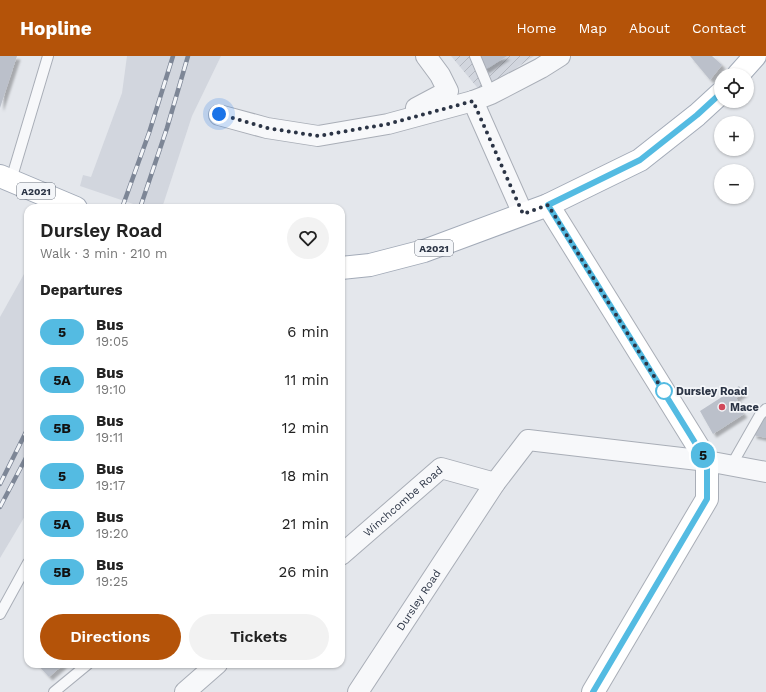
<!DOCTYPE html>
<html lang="en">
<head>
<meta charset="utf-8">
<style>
	body { margin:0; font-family:"Work Sans",sans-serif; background:#f2f2f2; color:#222; height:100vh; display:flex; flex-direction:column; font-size:15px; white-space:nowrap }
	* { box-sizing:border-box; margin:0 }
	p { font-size:13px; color:#767676 }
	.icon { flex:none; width:22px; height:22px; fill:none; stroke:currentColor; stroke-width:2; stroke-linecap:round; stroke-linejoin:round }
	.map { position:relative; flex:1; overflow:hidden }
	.panel { position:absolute; left:24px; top:148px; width:321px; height:464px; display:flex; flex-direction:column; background:#fff; border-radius:12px; box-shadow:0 1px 3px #0004 }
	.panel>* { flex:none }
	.badge { padding:0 8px; border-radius:13px; font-size:14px; line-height:26px }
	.tools { position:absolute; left:714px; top:12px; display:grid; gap:8px }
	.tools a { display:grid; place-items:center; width:40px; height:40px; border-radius:50%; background:#fff; box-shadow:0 1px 3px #0004; font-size:20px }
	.you { position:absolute; width:20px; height:20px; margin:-10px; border:3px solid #fff; border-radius:50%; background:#1a73e8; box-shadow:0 0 0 6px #1a73e833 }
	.map>.badge { position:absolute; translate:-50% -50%; box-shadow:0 0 0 2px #fff }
	h2 { padding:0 16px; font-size:15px; line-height:36px }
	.round { display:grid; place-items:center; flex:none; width:42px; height:42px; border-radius:21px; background:#f2f2f2 }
	.summary { display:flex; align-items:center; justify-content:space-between; height:68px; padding:0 16px }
	h1 { font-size:19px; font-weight:600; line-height:30px }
	.cta { display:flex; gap:8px; margin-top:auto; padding:8px 16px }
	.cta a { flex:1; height:46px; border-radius:24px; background:#b45309; color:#fff; font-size:16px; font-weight:600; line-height:46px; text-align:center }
	.cta a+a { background:#f2f2f2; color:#222 }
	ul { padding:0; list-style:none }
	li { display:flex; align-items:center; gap:12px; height:48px; padding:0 16px }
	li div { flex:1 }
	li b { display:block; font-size:15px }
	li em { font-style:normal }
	li .badge { min-width:44px; font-weight:700; text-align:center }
	header { display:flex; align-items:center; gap:24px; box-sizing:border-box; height:56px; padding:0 20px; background:#b45309; color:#fff }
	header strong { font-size:19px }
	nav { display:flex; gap:22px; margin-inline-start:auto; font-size:14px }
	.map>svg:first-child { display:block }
	.built { fill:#d2d6de }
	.industrial { fill:url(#industrial-furrows) }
	.building { fill:#bbc0ca; filter:url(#shadow) }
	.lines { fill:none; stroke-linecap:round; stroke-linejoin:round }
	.lane-casing { stroke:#a9aeb7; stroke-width:12 }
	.street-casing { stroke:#a9aeb7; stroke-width:22 }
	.secondary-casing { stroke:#a9aeb7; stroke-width:24 }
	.primary-casing { stroke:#a3abb8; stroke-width:24 }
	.lane { stroke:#f7f8fa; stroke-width:10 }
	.street { stroke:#f7f8fa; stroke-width:20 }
	.secondary { stroke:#fff; stroke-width:22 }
	.primary { stroke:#fff; stroke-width:22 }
	.rail-casing { stroke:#7d8696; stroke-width:4.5 }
	.rail { stroke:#f4f6f9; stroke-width:3; stroke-dasharray:9; stroke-linecap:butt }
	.line-casing { stroke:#fff; stroke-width:9 }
	.line { stroke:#54bbe2; stroke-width:6 }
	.walk { stroke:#2b3445; stroke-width:4; stroke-dasharray:0 7.2 }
	.stop-dot { fill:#fff; stroke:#54bbe2; stroke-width:2 }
	.poi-dot { fill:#d1495b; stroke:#f4f6f9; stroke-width:1.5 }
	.labels { text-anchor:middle; stroke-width:3.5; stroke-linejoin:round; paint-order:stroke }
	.shield { fill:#f4f6f9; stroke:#676e7b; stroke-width:1 }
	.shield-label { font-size:10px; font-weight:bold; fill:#2b3445 }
	.stop-label { font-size:11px; font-weight:bold; fill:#2b3445; stroke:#f4f6f9; text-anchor:start }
	.poi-label { font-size:11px; font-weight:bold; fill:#2b3445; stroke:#f4f6f9; text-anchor:start }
	.street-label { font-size:11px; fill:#2b3445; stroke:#f4f6f9 }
</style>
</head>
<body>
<header>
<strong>Hopline</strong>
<nav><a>Home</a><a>Map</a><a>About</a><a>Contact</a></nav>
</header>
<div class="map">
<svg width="766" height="636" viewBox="0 0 766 636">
	<defs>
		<pattern id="industrial-furrows" width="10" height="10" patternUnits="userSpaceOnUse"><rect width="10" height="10" fill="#d2d6de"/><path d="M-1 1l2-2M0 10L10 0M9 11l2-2" fill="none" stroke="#b4b8c0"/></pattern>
		<filter id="shadow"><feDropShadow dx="3.5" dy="3.5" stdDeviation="1" flood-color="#0004"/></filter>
	</defs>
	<rect width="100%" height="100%" fill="#e4e7ec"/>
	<g class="built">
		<path d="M127 0H221L192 60 162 152H145L80 130 83 119 91 121 122 37Z"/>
		<path d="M28 211V455L0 502V261Z"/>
	</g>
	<path class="industrial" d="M451 0H534L481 36Z"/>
	<g class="building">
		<path d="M0 0H17L0 52Z"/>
		<path d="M472 0H507L485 14Z"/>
		<path d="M690 0H712L722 9 710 24Z"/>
		<path d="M739 330 744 337 736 342 738 345 734 347 744 358 713 378 700 355Z"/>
		<path d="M766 360V382L753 379 755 370Z"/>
		<path d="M37 608H64L49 621Z"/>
	</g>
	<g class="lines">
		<defs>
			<g id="lane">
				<path d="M475 0 491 38"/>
				<path d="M11 124 48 0"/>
				<path d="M731 410 760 359 766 353"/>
				<path d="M0 558 28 507"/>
				<path d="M54 636 88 608"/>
			</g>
			<g id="street">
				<path d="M473 45 523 158"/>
				<path d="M416 52 448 35 440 19 426 0"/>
				<path d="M219 59 267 72 318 80 388 68 473 45 491 38 541 12 560 0"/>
				<path id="s1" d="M341 499 441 412 495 427"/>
				<path d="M185 636 217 608"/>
				<path id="s2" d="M358 636 495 427 528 384 707 405 766 416"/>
			</g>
			<path id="secondary" d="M548 149 707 405V443L593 636"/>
			<g id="primary">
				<path d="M738 19 755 0"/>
				<path d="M0 120 76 152"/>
				<path d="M341 212 370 209 424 195 548 149 640 104 697 59 721 37"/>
			</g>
		</defs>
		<use href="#lane" class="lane-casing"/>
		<use href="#street" class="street-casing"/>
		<use href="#secondary" class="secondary-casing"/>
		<use href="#primary" class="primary-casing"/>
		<use href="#lane" class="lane"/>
		<use href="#street" class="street"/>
		<use href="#secondary" class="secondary"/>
		<use href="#primary" class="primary"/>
		<defs>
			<g id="rail">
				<path d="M122 152 149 77 173 0"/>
				<path d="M140 152 167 72 188 0"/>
				<path d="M0 428 28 372"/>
				<path d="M0 451 28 398"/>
			</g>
		</defs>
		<use href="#rail" class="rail-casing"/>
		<use href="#rail" class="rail"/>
	</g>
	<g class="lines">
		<defs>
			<path id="line" d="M593 636 707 443V406L548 149 640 104 697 59 721 37"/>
		</defs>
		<use href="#line" class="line-casing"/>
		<use href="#line" class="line"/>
		<path class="walk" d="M219 58 267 72 318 80 388 68 473 45 523 158 548 149 665 338 664 335"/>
	</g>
	<circle class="stop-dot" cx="664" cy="335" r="8"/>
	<circle class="poi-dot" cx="722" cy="351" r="4"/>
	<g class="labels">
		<g class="shield">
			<rect x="17" y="127" width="38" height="16" rx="3"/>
			<rect x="415" y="184" width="38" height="16" rx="3"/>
		</g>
		<g class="shield-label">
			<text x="36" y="139">A2021</text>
			<text x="434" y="196">A2021</text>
		</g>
		<g class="stop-label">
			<text x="676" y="339">Dursley Road</text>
		</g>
		<g class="poi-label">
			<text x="730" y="355">Mace</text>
		</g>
		<g class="street-label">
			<text dy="4" stroke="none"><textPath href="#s1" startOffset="82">Winchcombe Road</textPath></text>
			<text dy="4" stroke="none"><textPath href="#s2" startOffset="110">Dursley Road</textPath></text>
		</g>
	</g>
</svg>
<div class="tools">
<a><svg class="icon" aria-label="locate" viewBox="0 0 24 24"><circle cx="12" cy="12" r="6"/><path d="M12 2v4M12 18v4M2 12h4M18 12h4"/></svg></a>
<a>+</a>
<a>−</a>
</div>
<div class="you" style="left:219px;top:58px"></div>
<b class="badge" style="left:703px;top:399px;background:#54bbe2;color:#111">5</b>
<section class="panel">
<div class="summary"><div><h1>Dursley Road</h1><p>Walk · 3 min · 210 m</p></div><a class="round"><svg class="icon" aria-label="heart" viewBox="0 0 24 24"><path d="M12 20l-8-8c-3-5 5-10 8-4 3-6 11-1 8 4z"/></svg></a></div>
<h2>Departures</h2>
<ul>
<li><span class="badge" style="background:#54bbe2;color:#111">5</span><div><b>Bus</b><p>19:05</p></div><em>6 min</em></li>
<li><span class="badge" style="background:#54bbe2;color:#111">5A</span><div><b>Bus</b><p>19:10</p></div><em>11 min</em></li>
<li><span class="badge" style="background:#54bbe2;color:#111">5B</span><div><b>Bus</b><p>19:11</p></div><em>12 min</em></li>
<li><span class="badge" style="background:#54bbe2;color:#111">5</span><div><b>Bus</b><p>19:17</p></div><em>18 min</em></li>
<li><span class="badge" style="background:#54bbe2;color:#111">5A</span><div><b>Bus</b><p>19:20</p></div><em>21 min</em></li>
<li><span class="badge" style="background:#54bbe2;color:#111">5B</span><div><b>Bus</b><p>19:25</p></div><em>26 min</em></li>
</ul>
<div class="cta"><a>Directions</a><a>Tickets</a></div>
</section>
</div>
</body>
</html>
